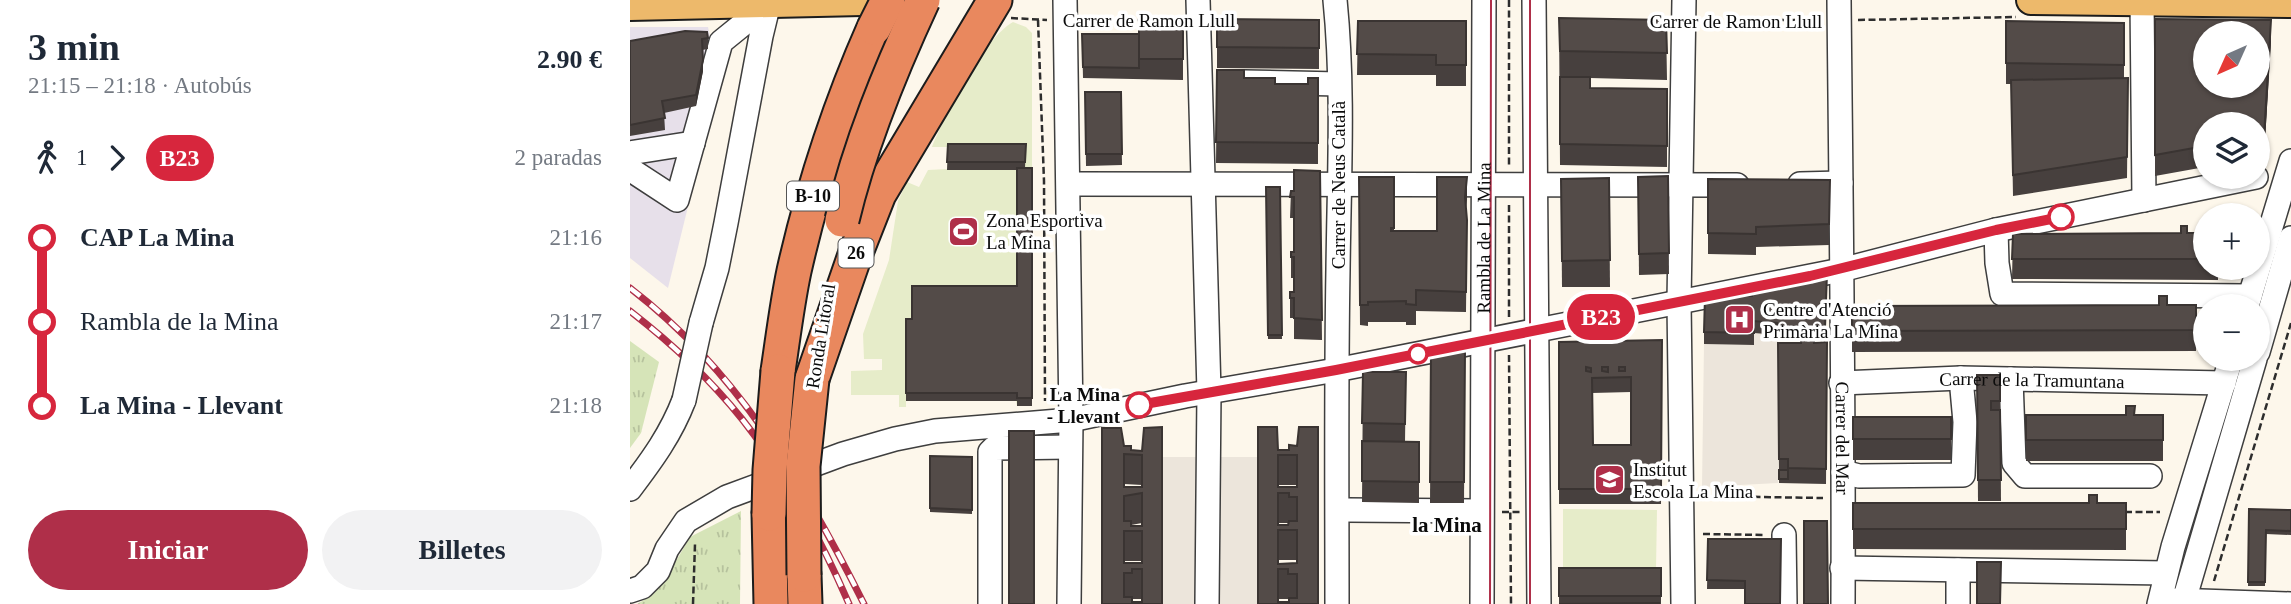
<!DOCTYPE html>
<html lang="es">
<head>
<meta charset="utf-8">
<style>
	body { margin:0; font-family:"Times New Roman",serif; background:#f2f2f3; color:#1f2937; height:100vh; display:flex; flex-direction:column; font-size:26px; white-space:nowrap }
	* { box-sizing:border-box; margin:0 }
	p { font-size:23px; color:#747a83 }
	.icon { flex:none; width:38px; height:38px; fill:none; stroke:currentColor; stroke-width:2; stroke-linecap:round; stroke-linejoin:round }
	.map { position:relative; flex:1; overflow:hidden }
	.drawer { display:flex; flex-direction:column; background:#fff; width:630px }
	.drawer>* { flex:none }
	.badge { padding:0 14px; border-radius:23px; font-size:24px; line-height:46px }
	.needle { width:46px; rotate:225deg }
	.fabs { position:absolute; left:1563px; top:21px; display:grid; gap:14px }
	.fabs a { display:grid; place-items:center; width:77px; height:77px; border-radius:50%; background:#fff; box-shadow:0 2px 5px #0004; font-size:35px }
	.map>.badge { position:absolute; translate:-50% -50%; box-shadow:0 0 0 4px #fff }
	.legs { display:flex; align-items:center; gap:10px; height:77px; padding:0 28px; font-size:23px }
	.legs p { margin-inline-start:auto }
	.head { display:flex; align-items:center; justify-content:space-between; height:119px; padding:0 28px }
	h1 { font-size:38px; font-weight:700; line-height:52px }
	.action { display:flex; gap:14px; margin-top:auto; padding:14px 28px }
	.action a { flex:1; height:80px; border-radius:42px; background:#af2f49; color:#fff; font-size:28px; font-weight:700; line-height:80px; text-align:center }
	.action a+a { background:#f2f2f3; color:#1f2937 }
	ul { padding:0 28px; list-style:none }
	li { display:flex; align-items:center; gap:24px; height:84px; font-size:26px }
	li i { display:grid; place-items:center; width:10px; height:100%; margin:0 9px; background:currentColor }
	li i::after { content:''; width:18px; height:18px; margin:-9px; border:5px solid; border-radius:50%; background:#fff }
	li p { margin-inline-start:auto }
	li:first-child i { background:linear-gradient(#0000 50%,currentColor 0) }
	li:last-child i { background:linear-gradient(currentColor 50%,#0000 0) }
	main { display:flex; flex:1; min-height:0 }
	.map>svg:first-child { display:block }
	.industrial { fill:#e7e0ea }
	.park { fill:url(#park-tufts) }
	.pitch { fill:#e6ecc9 }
	.plaza { fill:#ece5db }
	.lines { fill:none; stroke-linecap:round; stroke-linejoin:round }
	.minor-casing { stroke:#3e3e3e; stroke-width:26 }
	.major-casing { stroke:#1c1c1c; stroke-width:32 }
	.highway-casing { stroke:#1c1c1c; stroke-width:37 }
	.path { stroke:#2d2d2d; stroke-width:2.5; stroke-dasharray:7 3.5; stroke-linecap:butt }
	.minor { stroke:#fff; stroke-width:23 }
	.major { stroke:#edb96b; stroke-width:28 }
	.highway { stroke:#e9885e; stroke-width:33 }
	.tram { stroke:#af2f49; stroke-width:2 }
	.rail-casing { stroke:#af2f49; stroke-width:7 }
	.rail { stroke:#fff; stroke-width:4.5; stroke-dasharray:13; stroke-linecap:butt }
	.minor-bridge-casing { stroke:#3e3e3e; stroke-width:26; stroke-linecap:butt }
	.highway-bridge-casing { stroke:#1c1c1c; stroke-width:37; stroke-linecap:butt }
	.minor-bridge { stroke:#fff; stroke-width:23 }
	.highway-bridge { stroke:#e9885e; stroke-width:33 }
	.wall { fill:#47403e; fill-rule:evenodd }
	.shaded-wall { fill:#3a3432 }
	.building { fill:#534b48; stroke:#3a3432; stroke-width:2; fill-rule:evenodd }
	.line-1-casing { stroke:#fff; stroke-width:16 }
	.line-1 { stroke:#d7263d; stroke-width:10 }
	.stop-1-dot { fill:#fff; stroke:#d7263d; stroke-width:3.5 }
	.labels { text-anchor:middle; stroke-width:7; stroke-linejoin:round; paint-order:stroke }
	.shield { fill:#fff; stroke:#545454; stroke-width:2 }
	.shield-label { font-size:18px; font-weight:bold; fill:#0b0b0b }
	.street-label { font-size:19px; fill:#0b0b0b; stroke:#fff }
	.poi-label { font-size:19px; fill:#0b0b0b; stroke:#fff; text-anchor:start }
	.stop-label { font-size:19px; font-weight:bold; fill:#0b0b0b; stroke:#fff; text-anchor:end }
	.neighbourhood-label { font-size:21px; font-weight:bold; fill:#0b0b0b; stroke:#fff }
</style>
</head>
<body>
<main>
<section class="drawer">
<div class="head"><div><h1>3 min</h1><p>21:15 – 21:18 · Autobús</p></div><b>2.90 €</b></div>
<div class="legs"><svg class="icon" aria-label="walk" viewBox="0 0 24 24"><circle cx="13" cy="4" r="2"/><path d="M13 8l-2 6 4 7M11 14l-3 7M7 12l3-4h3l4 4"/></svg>1<svg class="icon" aria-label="forward" viewBox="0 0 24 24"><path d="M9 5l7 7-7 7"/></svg><b class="badge" style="background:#d7263d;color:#fff">B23</b><p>2 paradas</p></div>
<ul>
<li><i style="color:#d7263d"></i><b>CAP La Mina</b><p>21:16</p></li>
<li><i style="color:#d7263d"></i><span>Rambla de la Mina</span><p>21:17</p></li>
<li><i style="color:#d7263d"></i><b>La Mina - Llevant</b><p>21:18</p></li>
</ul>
<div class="action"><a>Iniciar</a><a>Billetes</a></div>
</section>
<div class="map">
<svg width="1661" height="604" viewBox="0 0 1661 604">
	<defs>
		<pattern id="park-tufts" width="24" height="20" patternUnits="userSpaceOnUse" patternTransform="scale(1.75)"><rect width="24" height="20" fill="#d6e4b8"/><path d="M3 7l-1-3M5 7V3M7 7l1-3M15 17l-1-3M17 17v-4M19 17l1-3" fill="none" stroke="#b6c29d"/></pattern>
	</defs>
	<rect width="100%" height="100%" fill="#fdf7eb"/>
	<path class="industrial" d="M0 27H78L81 42 97 48 38 288 0 258Z"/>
	<g class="park">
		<path d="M0 341 29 362 11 433 0 448Z"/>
		<path d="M111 511 110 604H7L21 596 35 580 60 537Z"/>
	</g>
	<g class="pitch">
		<path d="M383 22 396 27 402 33V406H387L386 401H276V407H269V395H221V371L252 370V359H234L233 334 259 260 268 201 277 182 289 187 298 170 317 169V147H302C316 114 353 39 383 22Z"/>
		<path d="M933 509 1027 510 1026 569 933 568Z"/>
	</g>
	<g class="plaza">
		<path d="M1123 333 1147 335 1148 340V483L1072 487 1074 344 1123 345Z"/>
		<rect x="532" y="457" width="96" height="147"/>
	</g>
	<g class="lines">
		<defs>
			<g id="minor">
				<path d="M435 0 441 420 439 604"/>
				<path d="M568 0 579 392 577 604"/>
				<path d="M705 0C714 89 709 181 708 270 706 381 707 493 707 604"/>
				<path d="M904 0 909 604"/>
				<path id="s1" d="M1209 0C1211 201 1214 403 1213 604"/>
				<path d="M1512 0 1514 200"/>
				<path d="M615 82 709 84"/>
				<path d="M0 153 63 143"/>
				<path d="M4 172 47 200 91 42 139 3"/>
				<path d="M439 184 1107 185"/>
				<path d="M1170 184 1211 183"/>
				<path d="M1366 230 1367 263 1372 294 1620 296"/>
				<path d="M1617 306 1661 161"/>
				<path d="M71 323 87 268 96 223 131 36 139 3"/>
				<path d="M1628 352 1661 238"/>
				<path d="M1381 379 1384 463 1395 476H1520"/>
				<path id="s2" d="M1211 383 1331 378 1594 383"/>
				<path d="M1213 472 1229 476 1333 475 1335 422 1331 378"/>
				<path d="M0 489C22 460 41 434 54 400"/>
				<path d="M717 510 848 511"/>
				<path d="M1154 535 1155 604"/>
				<path d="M1212 568 1536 573"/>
				<path d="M1328 570V604"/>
				<path d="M0 591 12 587 28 571 37 549 56 521 97 497 213 454 265 439 305 431 441 420 555 396 706 370 1211 270 1366 230 1626 177"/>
				<path d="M1542 600 1661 604"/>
				<path d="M360 604V452L364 448 440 447"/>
				<path id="s3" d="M852 604 854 0"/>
				<path d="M1053 604 1049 302 1054 0"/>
				<path d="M1529 604 1543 547 1601 359"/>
				<path d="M1553 604 1625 359"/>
			</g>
			<g id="major">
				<path d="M1401 0 1661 3"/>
				<path d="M0 6 277 0"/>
			</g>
			<g id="highway">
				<path d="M148 371C153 338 157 304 164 271 183 187 209 107 244 28"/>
				<path d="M182 379 225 255 249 194 365 0"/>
				<path d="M139 514 141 604"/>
				<path d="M174 575 175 604"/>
			</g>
		</defs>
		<use href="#minor" class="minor-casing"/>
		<use href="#major" class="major-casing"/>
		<use href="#highway" class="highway-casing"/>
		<g class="path">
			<path d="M879 0V167"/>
			<path d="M381 18 417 20"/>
			<path d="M408 20 414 181 415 401"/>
			<path d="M1074 20H1190"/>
			<path d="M1228 20 1386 17"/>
			<path d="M455 21 550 19"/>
			<path d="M879 205V317"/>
			<path d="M879 355 881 604"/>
			<path d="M1071 496 1193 498"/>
			<path d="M872 512H890"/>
			<path d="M1495 512H1530"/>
			<path d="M1073 534 1136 535"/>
			<path d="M1584 581 1661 323"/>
			<path d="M63 604 65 544"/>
		</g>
		<use href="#minor" class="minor"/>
		<use href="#major" class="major"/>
		<use href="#highway" class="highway"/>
		<g class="tram">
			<path d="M900 0V604"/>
			<path d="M860 604 861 0"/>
		</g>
		<defs>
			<g id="rail">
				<path d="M0 288C108 371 174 484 234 604"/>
				<path d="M0 311C40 342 80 379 112 419 156 475 191 539 219 604"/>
			</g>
		</defs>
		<use href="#rail" class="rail-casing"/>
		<use href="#rail" class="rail"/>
		<defs>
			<path id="minor-bridge" d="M54 400 71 323"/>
			<g id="highway-bridge">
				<path d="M244 28 258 0"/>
				<path d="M212 220C230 144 260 71 293 0"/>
				<path d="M139 514 140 470 148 371"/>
				<path d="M174 575 173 466 182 379"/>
			</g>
		</defs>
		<use href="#minor-bridge" class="minor-bridge-casing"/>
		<use href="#highway-bridge" class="highway-bridge-casing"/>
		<use href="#minor-bridge" class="minor-bridge"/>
		<use href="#highway-bridge" class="highway-bridge"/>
	</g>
	<g class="wall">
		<path d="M929 18 1036 20 1037 80 960 78V88L1037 146V167L930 165Z"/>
		<path d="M587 19 689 20V69L587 68Z"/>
		<path d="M1525 19 1641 41 1634 157 1628 158V124H1575V167L1525 176Z"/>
		<path d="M728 21H836V86H806V75H727Z"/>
		<path d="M1376 21 1494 23V78H1498L1497 178 1383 196 1381 84H1376Z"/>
		<path d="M553 25V80L453 78 452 34H509Z"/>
		<path d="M78 38V49L72 50 73 71 66 106 34 113 35 130 0 136V41Z"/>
		<path d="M587 70 614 78 645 84H678L688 78V164L586 163Z"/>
		<path d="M455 92H491L492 165 456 166Z"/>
		<path d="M318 144H396L395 168H402V406H387V401H276V319H282L387 286V170H317Z"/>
		<path d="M690 171 692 340 664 339V318H660V292H664V278H661V252H664V218H660L661 191H664Z"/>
		<path d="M1038 176 1039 274 1009 275 1008 177Z"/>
		<path d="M729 177 764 228V231H807L837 198 836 209 837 220 836 312 786 311V325H776V322H738V326L730 325Z"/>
		<path d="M979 178 980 287H932L931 179Z"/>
		<path d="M1078 179 1200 180 1199 245 1126 247V255L1078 254Z"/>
		<path d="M636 187H650L652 339H638Z"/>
		<path d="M1575 233V268H1588V280L1382 279 1383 234Z"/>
		<path d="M1197 273 1195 340H1184V343L1197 342 1196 484 1149 483 1148 343H1171V340H1148L1147 335 1124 333V345L1074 344V332L1121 296V289Z"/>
		<path d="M1566 305V351L1222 352V306Z"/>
		<path d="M1032 340 1031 504H929V342ZM1001 392V445H963L962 393Z"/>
		<path d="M801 351H835L834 503H800Z"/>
		<path d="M733 372H776L775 442H789V503L732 502Z"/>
		<path d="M1347 375H1370L1371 501H1348Z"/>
		<rect x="1396" y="415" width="137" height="46"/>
		<rect x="1223" y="417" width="98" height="43"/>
		<path d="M494 446 501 450 512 451 532 604H472ZM494 484 512 485V487H494ZM512 523V526H501V525ZM494 561H512V563H494ZM502 599H512V602H502Z"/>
		<path d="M667 446 688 604H628L648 450H659ZM648 485H667V487H648ZM648 523H658V525H648ZM648 560H667V563L648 564ZM648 599H658V602H648Z"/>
		<path d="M300 456 342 457V514L300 512Z"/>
		<path d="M1223 503H1496V550L1223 549Z"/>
		<path d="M1619 509 1661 510V535L1636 534 1635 586H1618Z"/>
		<path d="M1078 539H1151L1115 589H1077Z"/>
		<rect x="929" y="568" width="102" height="36"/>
	</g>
	<g class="shaded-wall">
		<path d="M1641 20V41L1634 157V136Z"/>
		<path d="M73 60V71L66 106V95Z"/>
		<path d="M837 177V198L835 217V197Z"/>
	</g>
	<g class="building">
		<path d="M929 18 1036 20 1037 53 930 51Z"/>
		<path d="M587 19 689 20V48L587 47Z"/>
		<path d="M1525 19 1641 20 1634 136 1628 137V124H1575V146L1525 155ZM1575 33H1628V86H1575Z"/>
		<path d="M728 21H836V65H806V55L727 54Z"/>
		<path d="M1376 21 1494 23V65L1376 63Z"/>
		<rect x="509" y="25" width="44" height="34"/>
		<path d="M55 31 77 32 78 38 72 39 73 60 66 95 32 101 35 118 0 125V41Z"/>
		<path d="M452 34H509V68L453 67Z"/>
		<path d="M587 70H614V78H645V84H678V78H688V143L586 142Z"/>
		<path d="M930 77H960V88L1037 89V146L930 144Z"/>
		<path d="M1498 78 1497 157 1383 175 1381 80Z"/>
		<path d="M455 92H491L492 154H456Z"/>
		<path d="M318 144H396L395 162H317Z"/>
		<path d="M387 168H402V398H387V393H276V319H282V286H387Z"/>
		<path d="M664 170 690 171 692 320 664 318V298H660V292H664V257H661V252H664V197H660L661 191H664Z"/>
		<path d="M1038 176 1039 253 1009 254 1008 177Z"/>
		<path d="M729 177H764V228H761V231H807V177H837L835 197 837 220 836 292 786 290V305L776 304V301L738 302V305H730Z"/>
		<path d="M979 178 980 260 932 261 931 179Z"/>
		<path d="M1078 179 1200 180 1199 224 1126 227V234L1078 233Z"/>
		<path d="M636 187H650L652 335H638Z"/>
		<path d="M1551 226H1557V233H1575V259H1382L1383 234 1551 233Z"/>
		<path d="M1197 273 1195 328H1148L1147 323 1124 321V333L1074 332 1075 296H1122L1121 289Z"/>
		<path d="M1529 296H1537V305H1566V330L1222 331V306L1529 305Z"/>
		<path d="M1171 337H1184V343L1197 342 1196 469 1158 468V459H1149L1148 343H1171Z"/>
		<path d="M1032 340 1031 489H929V342ZM956 367 961 368V372L956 371ZM972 367H978V372L972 371ZM989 367H995V371H989ZM1001 377V445H963L962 378Z"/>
		<path d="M806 346H830V351H835L834 482H800L801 351H806Z"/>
		<path d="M733 372H776L775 424 732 423Z"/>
		<path d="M1347 375H1370V401H1361V410H1370L1371 480H1348Z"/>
		<path d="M1496 406H1505L1504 415H1533V440H1396V415H1496Z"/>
		<rect x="1223" y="417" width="98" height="22"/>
		<path d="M532 427V604H472V428H491L494 446H501V450L512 451 514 428ZM494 454 512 455V487H494ZM512 493V526H501V521H494V496ZM494 531H512V563H494ZM502 569H512V602H502V597H494V573H502Z"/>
		<path d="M628 427H647L648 450H659V445L667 446 669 427H688V604H628ZM648 455H667V487H648ZM648 493H659V497H667V521H659L658 525H648ZM648 530H667V563L648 564ZM648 569H658V574H667V598H659V602H648Z"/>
		<rect x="379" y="431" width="25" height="173"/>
		<path d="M732 441 789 442V482L732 481Z"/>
		<path d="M300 456 342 457V510L300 508Z"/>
		<rect x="1149" y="470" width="9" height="9"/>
		<path d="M1459 495H1467V503H1496V529H1223V503H1459Z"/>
		<path d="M1619 509 1661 510V531L1636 530 1635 582H1618Z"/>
		<path d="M1174 521H1197L1198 604H1174Z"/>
		<path d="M1078 539H1151L1150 604H1115V581L1077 580Z"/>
		<path d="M1347 562H1371L1370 604H1347Z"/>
		<rect x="929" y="568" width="102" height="28"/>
		<path d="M1029 603V604H929Z"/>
	</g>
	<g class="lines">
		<defs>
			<path id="line-1" d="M509 405 706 370 1180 276 1366 230 1431 217"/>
		</defs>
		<use href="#line-1" class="line-1-casing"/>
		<use href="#line-1" class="line-1"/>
	</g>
	<defs>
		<symbol id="stadium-square" viewBox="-11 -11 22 22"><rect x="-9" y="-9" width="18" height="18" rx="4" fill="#af2f49" stroke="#fff"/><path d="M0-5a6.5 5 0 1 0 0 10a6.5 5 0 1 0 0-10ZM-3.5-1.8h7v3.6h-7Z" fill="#fff"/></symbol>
		<symbol id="hospital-square" viewBox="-11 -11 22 22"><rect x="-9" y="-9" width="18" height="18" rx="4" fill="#af2f49" stroke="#fff"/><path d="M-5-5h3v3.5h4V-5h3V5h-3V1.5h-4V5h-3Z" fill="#fff"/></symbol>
		<symbol id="school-square" viewBox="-11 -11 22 22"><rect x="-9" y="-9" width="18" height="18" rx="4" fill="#af2f49" stroke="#fff"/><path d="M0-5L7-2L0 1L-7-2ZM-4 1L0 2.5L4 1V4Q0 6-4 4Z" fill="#fff"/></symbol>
	</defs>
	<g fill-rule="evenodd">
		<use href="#stadium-square" x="316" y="214" width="35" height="35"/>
		<use href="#hospital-square" x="1092" y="302" width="35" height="35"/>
		<use href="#school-square" x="962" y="462" width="35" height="35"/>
	</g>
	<g class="stop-1-dot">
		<circle cx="1431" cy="217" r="12"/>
		<circle cx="788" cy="354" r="9"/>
		<circle cx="509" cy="405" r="12"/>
	</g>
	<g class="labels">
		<g class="shield">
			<rect x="157" y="181.5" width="52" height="29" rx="5"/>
			<rect x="208.5" y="238.5" width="35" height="29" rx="5"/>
		</g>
		<g class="shield-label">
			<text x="183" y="202">B-10</text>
			<text x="226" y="259">26</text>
		</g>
		<g class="street-label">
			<text x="519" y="27">Carrer de Ramon Llull</text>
			<text x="1106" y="28">Carrer de Ramon Llull</text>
			<text transform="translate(708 185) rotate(-90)" y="7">Carrer de Neus Català</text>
			<text dy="7" stroke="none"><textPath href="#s3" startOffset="366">Rambla de La Mina</textPath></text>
			<text transform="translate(190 336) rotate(-81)" y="7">Ronda Litoral</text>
			<text dy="7" stroke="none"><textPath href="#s2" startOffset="191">Carrer de la Tramuntana</textPath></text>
			<text dy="7" stroke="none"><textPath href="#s1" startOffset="438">Carrer del Mar</textPath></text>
		</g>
		<g class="poi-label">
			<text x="356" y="227">Zona Esportiva<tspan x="356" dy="22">La Mina</tspan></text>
			<text x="1133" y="316">Centre d'Atenció<tspan x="1133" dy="22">Primària La Mina</tspan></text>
			<text x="1003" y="476">Institut<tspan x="1003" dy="22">Escola La Mina</tspan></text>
		</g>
		<g class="stop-label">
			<text x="490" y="401">La Mina<tspan x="490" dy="22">- Llevant</tspan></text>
		</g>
		<g class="neighbourhood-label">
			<text x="817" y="532">la Mina</text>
		</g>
	</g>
</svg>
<div class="fabs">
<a><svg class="needle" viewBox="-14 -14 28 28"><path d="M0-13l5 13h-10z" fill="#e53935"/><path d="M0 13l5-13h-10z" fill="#747a83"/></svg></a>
<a><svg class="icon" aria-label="layers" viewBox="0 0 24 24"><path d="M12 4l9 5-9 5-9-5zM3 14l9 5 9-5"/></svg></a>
<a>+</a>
<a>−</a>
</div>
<b class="badge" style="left:971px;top:317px;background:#d7263d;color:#fff">B23</b>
</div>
</main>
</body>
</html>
